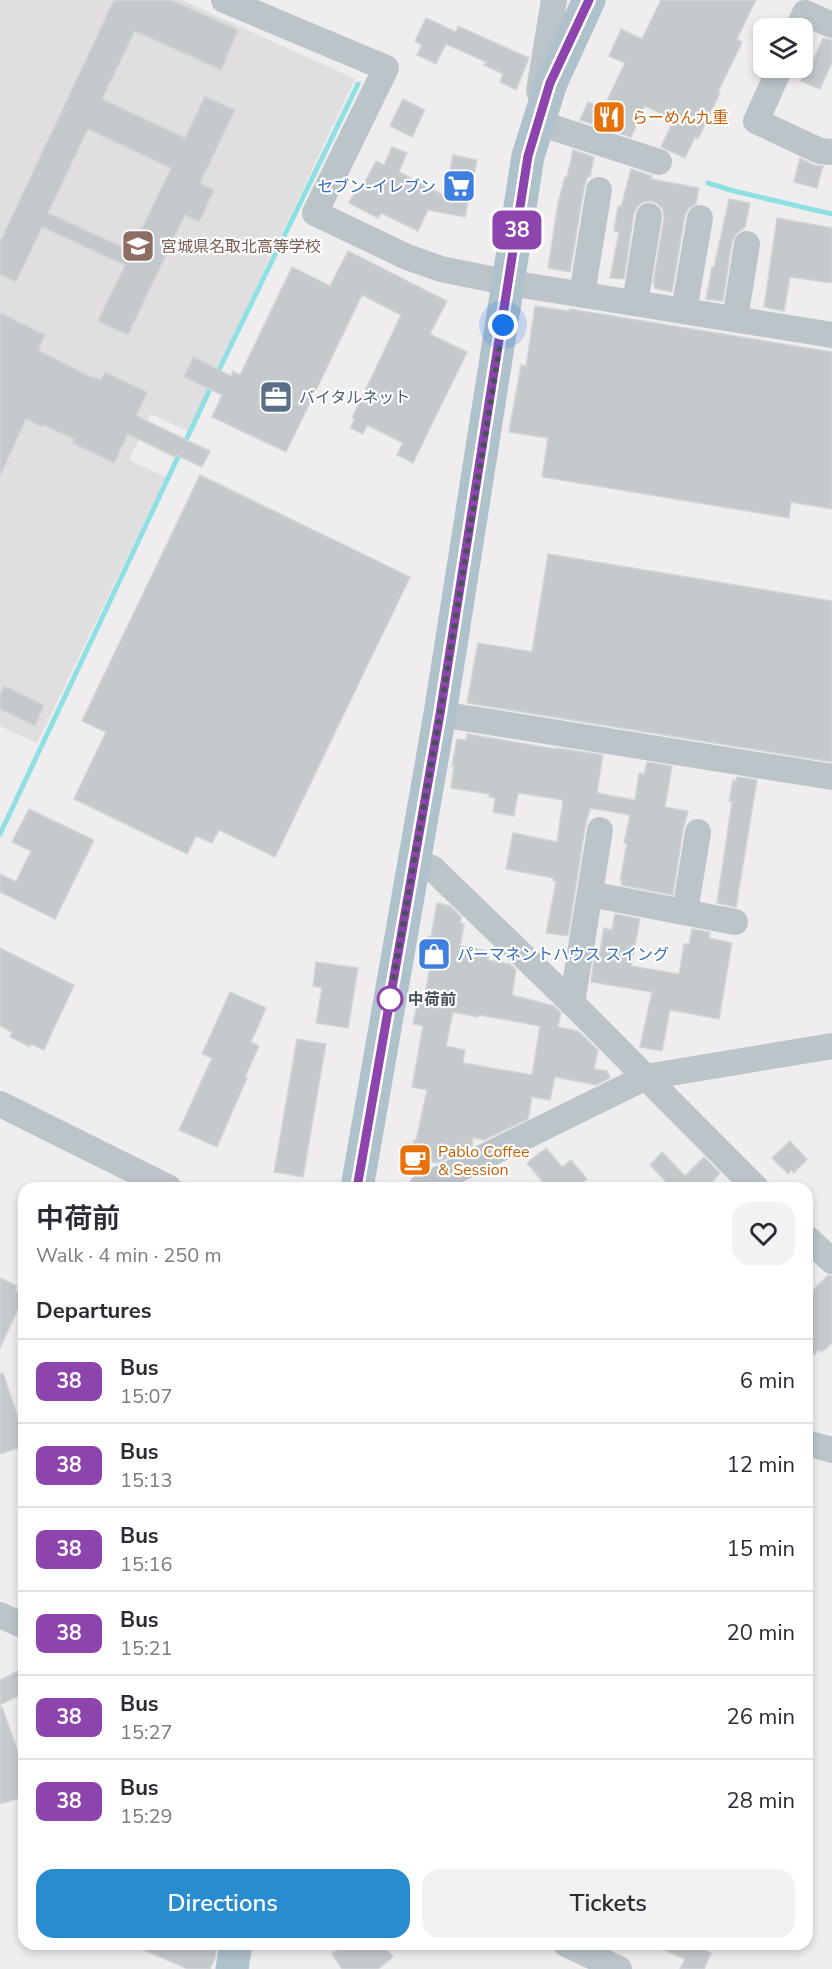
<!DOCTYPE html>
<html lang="en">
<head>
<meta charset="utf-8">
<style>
	body { margin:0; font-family:"Nunito Sans","Noto Sans JP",sans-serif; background:#f2f2f3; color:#2b2b33; height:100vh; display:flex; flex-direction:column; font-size:22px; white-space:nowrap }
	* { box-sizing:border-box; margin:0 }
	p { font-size:20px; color:#7c7c81 }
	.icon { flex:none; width:33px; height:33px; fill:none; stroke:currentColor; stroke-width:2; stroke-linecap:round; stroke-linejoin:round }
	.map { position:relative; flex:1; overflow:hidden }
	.sheet { position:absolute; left:18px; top:1182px; width:795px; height:768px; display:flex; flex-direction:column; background:#fff; border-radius:18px; box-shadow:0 3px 9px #0003 }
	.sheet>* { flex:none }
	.badge { padding:0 12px; border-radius:9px; font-size:21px; line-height:39px }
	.buttons { position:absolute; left:753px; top:18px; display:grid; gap:12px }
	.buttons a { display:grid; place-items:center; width:60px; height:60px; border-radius:12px; background:#fff; box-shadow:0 3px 9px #0003; font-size:30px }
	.you { position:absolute; width:30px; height:30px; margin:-15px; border:4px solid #fff; border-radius:50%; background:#1a73e8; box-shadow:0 0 0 9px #1a73e833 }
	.map>.badge { position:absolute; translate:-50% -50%; box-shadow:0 0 0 3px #fff }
	h2 { padding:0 18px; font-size:22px; line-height:54px }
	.round { display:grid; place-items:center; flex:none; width:63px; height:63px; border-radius:18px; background:#f2f2f3 }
	.summary { display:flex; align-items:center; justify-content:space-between; height:102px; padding:0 18px }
	h1 { font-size:28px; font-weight:600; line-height:45px }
	.primary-button { display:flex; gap:12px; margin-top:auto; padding:12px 18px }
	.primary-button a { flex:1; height:69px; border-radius:18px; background:#288cce; color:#fff; font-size:24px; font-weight:600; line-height:69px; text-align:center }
	.primary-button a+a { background:#f2f2f3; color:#2b2b33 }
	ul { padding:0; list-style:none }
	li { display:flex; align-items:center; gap:18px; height:84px; padding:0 18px; border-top:2px solid #e1e1e2 }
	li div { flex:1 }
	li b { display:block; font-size:22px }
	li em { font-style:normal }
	li .badge { min-width:66px; font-weight:700; text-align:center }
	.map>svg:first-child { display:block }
	.education { fill:#e0dedf }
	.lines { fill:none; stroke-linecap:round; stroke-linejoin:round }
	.stream { stroke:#8fe0e3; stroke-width:5 }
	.building { fill:#c4c9cc; stroke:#d2d5d8; stroke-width:1.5; fill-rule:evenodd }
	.minor { stroke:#bac4c9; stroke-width:26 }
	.major { stroke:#afc1ca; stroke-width:33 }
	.line-casing { stroke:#fff; stroke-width:14 }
	.line { stroke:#8e44ad; stroke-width:9 }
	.walk { stroke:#475359; stroke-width:6; stroke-dasharray:0 10.8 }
	.stop-dot { fill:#fff; stroke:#8e44ad; stroke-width:3 }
	.labels { text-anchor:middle; stroke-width:4.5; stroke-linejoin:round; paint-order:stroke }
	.food-label { font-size:16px; fill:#c56008; stroke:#fff; text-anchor:start }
	.shop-label { font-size:16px; fill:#366cbe; stroke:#fff; text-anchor:end }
	.education-label { font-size:16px; fill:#785e54; stroke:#fff; text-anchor:start }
	.service-label { font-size:16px; fill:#4e5e75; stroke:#fff; text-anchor:start }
	.stop-label { font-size:16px; font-weight:bold; fill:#475359; stroke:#fff; text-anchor:start }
</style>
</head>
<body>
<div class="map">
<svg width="832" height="1969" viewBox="0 0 832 1969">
	<rect width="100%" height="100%" fill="#f0edee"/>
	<path class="education" d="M0 0H182L355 79 188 431 151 414 129 460 166 477 37 743 0 726Z"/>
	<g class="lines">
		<g class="stream">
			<path d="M708 183 734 191 832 214"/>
			<path d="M216 376 358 84"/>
			<path d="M0 834 212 385"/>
		</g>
	</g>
	<g class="building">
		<path d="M114 0H171L238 30 221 70 135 31 102 99 185 138 205 96 235 110 200 183 214 190 199 222 185 215 128 335 98 321 125 265 42 227 16 282 0 274V242ZM88 129 171 168 131 251 48 213Z"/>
		<path d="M661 0H756L737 39 742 42 718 92 720 93 698 139 695 137 685 158 661 147 674 119 645 106 631 137 580 120 588 102 603 109 625 63 609 56 621 29 642 39Z"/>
		<path d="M426 18 456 32 458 26 529 58 516 90 500 82 503 74 484 65 486 62 446 44 436 64 417 55 422 45 415 41Z"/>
		<path d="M823 38 832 40V62L820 89 801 81 810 59 813 60Z"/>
		<path d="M403 99 425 110 412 137 390 126Z"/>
		<path d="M392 147 407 153 399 172 445 196 453 155 477 160 465 217 428 210 418 231 381 213 378 218 349 203 357 187 361 189 376 161 384 165Z"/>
		<path d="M573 150 594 157 590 177 588 176 584 188 570 272 548 268 558 203 565 177H567Z"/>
		<path d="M800 158 814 165 823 166 817 188 794 182Z"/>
		<path d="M631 169 652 176 651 179 699 188 696 204 689 208 685 215 672 292 654 288 655 283H653L664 218 663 210 658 204 652 201 643 202 637 207 634 213 624 279 610 278 619 232 614 231 618 206 621 207Z"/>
		<path d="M729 199 750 203 745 227 736 234 732 242 723 301 706 299 712 267H714Z"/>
		<path d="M777 218 832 228V283L790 277 784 311 764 307Z"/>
		<path d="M348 251 447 301 430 334 467 352 413 463 397 455 403 443 367 425 363 434 350 428 355 419 352 418 401 315 362 295 286 452 212 417 222 395 184 377 193 357 231 376 233 371 240 375 292 267 330 286Z"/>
		<path d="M535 306 569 311 570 309 832 352V509L791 502 789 518 542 477 548 438 509 432 521 365 526 366Z"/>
		<path d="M0 313 45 335 38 350 93 378 94 377 101 380 105 372 147 392 136 416 210 451 202 467 177 455 175 457 128 434 114 463 72 443 74 439 43 425 42 427 26 419 0 476Z"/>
		<path d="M200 475 410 577 275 857 219 830 212 843 196 836 187 854 74 799 106 732 82 721Z"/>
		<path d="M548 554 832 601V762L467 703 478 643 532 652Z"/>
		<path d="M4 686 44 705 35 726 0 709V695Z"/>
		<path d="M467 734 555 749 556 748 603 755 597 793 635 800 639 773 644 774 647 762 672 766 665 807 688 811 683 830 673 895 621 885 622 880H620L627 844 624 843 630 815 590 808 585 828 568 936 546 933 556 882 553 881V878L506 869 513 833 557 842 563 800 518 793 514 816 493 812 495 798 489 797 490 794 451 788 454 766H452L457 739 466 740Z"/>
		<path d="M737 777 757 780 736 907 717 903 731 809 732 802 729 801 733 780 736 781Z"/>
		<path d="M29 809 94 840 55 919 0 892V874L16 882 31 851 12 842Z"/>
		<path d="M437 903 450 906 461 917 460 923 464 924 460 946 489 951 488 960 510 964 516 970 512 995 554 1006 561 1013 558 1027 578 1031 598 1050 594 1069 607 1071 610 1078 596 1085 555 1077 550 1100 532 1097 528 1119 484 1140 473 1138 472 1146 438 1163 430 1162 429 1167 415 1174 400 1171 405 1143 413 1144 414 1140H416L427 1090 412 1087 423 1026 413 1024 417 1004 423 1005 430 967 422 965 428 936 431 937ZM453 1012 478 1017 479 1015 540 1026 532 1075 463 1063 465 1050 446 1046Z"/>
		<path d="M615 914 640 919 631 966 679 974 684 944H689L692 929 710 932 709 938 732 943 719 1019 670 1010 662 1051 640 1047 652 992 591 982 594 960 598 961 604 928 612 930Z"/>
		<path d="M0 948 74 985 44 1050 31 1044 30 1047 10 1037 12 1032 0 1026Z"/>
		<path d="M316 962 358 968 348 1028 316 1023 322 988 313 986Z"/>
		<path d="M230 992 266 1008 251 1042 259 1046 245 1077 247 1078 217 1147 179 1130 212 1058 202 1054Z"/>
		<path d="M297 1039 326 1044 303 1177 274 1172Z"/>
		<path d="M790 1141 807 1159 794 1173 791 1170 788 1174 772 1158Z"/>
		<path d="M546 1148 562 1167 571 1160 587 1179 576 1188H548L527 1163Z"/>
		<path d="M662 1152 685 1176 704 1157 720 1173 706 1188H672L650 1165Z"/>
		<path d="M828 1275 832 1276V1343L822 1352 819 1350 807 1362V1296Z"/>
		<path d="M0 1278 17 1286 15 1291 24 1296 0 1348Z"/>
		<path d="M3 1373 21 1427 18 1428 24 1446 0 1454V1374Z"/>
		<path d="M24 1668V1693L0 1705V1680Z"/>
		<path d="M0 1707H2L24 1769V1797L0 1804Z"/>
		<path d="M130 1944H217L215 1958 210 1969H188Z"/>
		<path d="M346 1944H383L393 1957 378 1969H342L332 1954Z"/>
		<path d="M651 1944H692L711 1953 704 1969H680L685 1959Z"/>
	</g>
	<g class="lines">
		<g class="minor">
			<path d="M224 0 386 68 315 213 407 257 441 269 510 283 832 335"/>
			<path d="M798 28 805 13 832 25"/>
			<path d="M780 68 756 121 820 151 832 152"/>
			<path d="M539 91 554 0"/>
			<path d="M539 123 659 162"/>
			<path d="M582 294 599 190"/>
			<path d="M635 303 649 216"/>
			<path d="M684 311 700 218"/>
			<path d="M735 319 747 244"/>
			<path d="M440 714 832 777"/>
			<path d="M414 862 432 868 572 1003 756 1188"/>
			<path d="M590 894 735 922"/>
			<path d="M685 912 698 832"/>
			<path d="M572 1003 600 830"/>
			<path d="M0 1104 169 1188"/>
			<path d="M421 1188 646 1077 832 1046"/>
			<path d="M807 1238 832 1261"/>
			<path d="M807 1443 832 1450"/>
			<path d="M0 1615 24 1626"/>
			<path d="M566 1944 619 1969"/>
		</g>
		<g class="major">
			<path d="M357 1188 440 714 528 156 551 83 589 0"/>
			<path d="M232 1969 236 1944"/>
		</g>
	</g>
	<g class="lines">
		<defs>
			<path id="line" d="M357 1188 440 714 528 156 550 83 589 0"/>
		</defs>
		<use href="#line" class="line-casing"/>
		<use href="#line" class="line"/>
		<path class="walk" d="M390 999 389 1004 440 714 503 325"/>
	</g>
	<defs>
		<symbol id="restaurant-square" viewBox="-11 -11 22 22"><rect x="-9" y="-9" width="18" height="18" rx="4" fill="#e8710a" stroke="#fff"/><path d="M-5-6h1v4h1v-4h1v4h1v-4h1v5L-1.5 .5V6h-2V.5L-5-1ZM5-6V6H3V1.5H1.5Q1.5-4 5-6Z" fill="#fff"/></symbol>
		<symbol id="supermarket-square" viewBox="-11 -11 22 22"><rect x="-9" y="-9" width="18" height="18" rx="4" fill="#3f7fe0" stroke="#fff"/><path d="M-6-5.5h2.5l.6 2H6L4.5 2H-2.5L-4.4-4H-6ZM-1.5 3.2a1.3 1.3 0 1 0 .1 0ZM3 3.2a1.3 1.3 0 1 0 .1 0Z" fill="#fff"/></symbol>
		<symbol id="school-square" viewBox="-11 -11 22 22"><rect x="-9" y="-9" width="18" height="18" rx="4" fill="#8d6e63" stroke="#fff"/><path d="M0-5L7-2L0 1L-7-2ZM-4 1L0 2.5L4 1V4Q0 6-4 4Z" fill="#fff"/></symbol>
		<symbol id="office-square" viewBox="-11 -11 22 22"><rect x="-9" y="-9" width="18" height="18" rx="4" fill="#5c6f8a" stroke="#fff"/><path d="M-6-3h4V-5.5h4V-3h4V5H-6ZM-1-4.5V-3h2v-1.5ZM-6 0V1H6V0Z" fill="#fff"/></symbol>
		<symbol id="shop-square" viewBox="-11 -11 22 22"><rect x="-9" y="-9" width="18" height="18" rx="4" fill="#3f7fe0" stroke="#fff"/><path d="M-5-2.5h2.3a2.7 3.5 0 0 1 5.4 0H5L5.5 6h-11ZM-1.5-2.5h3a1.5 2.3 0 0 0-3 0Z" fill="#fff"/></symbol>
		<symbol id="cafe-square" viewBox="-11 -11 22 22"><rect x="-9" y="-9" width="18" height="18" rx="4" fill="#e8710a" stroke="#fff"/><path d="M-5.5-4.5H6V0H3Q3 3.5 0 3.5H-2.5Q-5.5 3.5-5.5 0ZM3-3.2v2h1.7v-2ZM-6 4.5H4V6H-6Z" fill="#fff"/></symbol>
	</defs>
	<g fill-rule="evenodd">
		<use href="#restaurant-square" x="590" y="98" width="38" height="38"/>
		<use href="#supermarket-square" x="440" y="167" width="38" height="38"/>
		<use href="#school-square" x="119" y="227" width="38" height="38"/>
		<use href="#office-square" x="257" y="378" width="38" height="38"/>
		<use href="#shop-square" x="415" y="935" width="38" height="38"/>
		<use href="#cafe-square" x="396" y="1141" width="38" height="38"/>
	</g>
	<circle class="stop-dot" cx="390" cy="999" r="12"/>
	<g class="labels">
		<g class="food-label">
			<text x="632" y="123">らーめん九重</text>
			<text x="438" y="1157">Pablo Coffee<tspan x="438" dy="18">&amp; Session</tspan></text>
		</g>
		<g class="shop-label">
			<text x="436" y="192">セブン-イレブン</text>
			<text x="457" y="960" text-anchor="start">パーマネントハウス スイング</text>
		</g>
		<g class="education-label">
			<text x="161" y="252">宮城県名取北高等学校</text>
		</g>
		<g class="service-label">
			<text x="299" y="403">バイタルネット</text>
		</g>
		<g class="stop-label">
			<text x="408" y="1005">中荷前</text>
		</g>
	</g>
</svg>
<div class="buttons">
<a><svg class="icon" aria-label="layers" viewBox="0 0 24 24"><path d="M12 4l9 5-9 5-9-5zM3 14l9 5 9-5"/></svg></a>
</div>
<div class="you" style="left:503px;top:325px"></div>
<b class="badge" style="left:517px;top:230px;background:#8e44ad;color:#fff">38</b>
<section class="sheet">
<div class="summary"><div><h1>中荷前</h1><p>Walk · 4 min · 250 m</p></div><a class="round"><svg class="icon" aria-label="heart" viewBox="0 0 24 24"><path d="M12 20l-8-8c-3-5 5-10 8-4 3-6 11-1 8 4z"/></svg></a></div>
<h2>Departures</h2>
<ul>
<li><span class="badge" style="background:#8e44ad;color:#fff">38</span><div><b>Bus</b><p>15:07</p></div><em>6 min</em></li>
<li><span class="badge" style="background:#8e44ad;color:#fff">38</span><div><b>Bus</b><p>15:13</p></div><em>12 min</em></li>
<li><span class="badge" style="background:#8e44ad;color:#fff">38</span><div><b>Bus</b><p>15:16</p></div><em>15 min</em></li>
<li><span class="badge" style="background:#8e44ad;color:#fff">38</span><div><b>Bus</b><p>15:21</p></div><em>20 min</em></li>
<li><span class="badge" style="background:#8e44ad;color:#fff">38</span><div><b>Bus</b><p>15:27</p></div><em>26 min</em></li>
<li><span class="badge" style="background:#8e44ad;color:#fff">38</span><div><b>Bus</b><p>15:29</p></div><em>28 min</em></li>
</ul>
<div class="primary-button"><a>Directions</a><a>Tickets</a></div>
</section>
</div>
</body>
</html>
